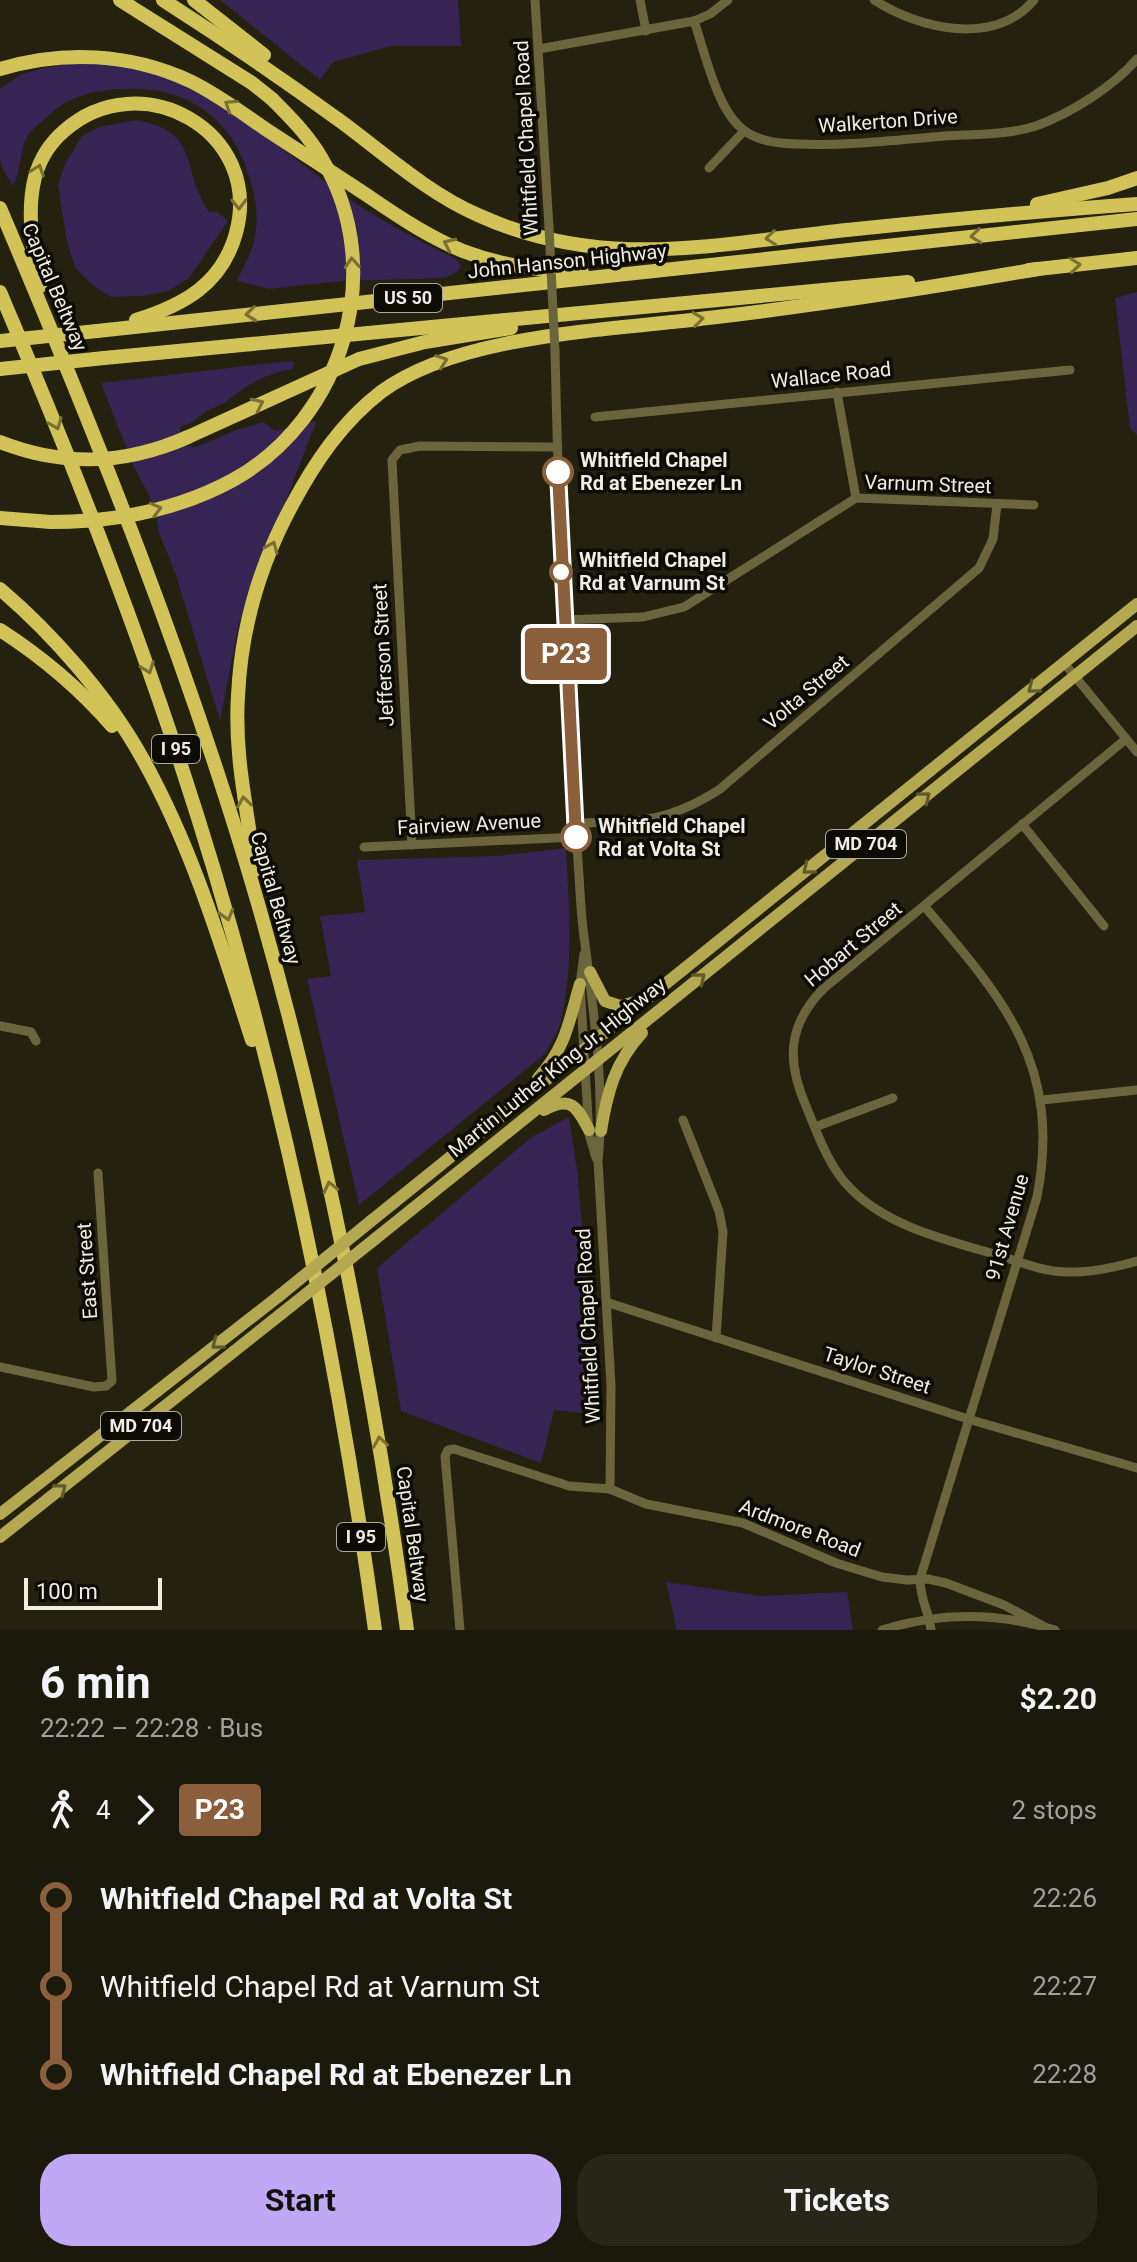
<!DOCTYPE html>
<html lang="en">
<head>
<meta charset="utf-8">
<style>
	body { margin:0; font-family:Roboto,sans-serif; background:#282619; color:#f1f3f6; height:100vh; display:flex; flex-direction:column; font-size:30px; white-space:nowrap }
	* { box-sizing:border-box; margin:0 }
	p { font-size:26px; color:#a0a09d }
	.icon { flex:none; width:44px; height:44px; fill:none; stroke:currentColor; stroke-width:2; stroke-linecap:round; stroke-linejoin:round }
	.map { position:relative; height:1630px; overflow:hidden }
	.drawer { display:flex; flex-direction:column; background:#1b190b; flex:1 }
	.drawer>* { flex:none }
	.badge { padding:0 16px; border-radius:6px; font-size:28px; line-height:52px }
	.scale { position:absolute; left:24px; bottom:20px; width:138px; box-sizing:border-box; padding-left:8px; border:4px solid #f0eee2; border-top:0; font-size:22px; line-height:28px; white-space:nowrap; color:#f0eee2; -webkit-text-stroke:6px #0c0b04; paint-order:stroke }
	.map>.badge { position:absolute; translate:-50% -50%; box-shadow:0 0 0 4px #fff }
	.legs { display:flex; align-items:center; gap:12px; height:88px; padding:0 40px; font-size:26px }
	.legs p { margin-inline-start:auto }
	.head { display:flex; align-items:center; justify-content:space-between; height:136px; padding:0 40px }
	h1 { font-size:44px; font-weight:700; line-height:60px }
	.action { display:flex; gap:16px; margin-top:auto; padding:16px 40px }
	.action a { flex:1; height:92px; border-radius:32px; background:#c0a8f4; color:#111; font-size:32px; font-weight:700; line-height:92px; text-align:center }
	.action a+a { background:#282619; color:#f1f3f6 }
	ul { padding:0 40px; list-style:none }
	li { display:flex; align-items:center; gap:28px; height:88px; font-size:30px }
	li i { display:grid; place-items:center; width:12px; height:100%; margin:0 10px; background:currentColor }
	li i::after { content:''; width:20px; height:20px; margin:-10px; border:6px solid; border-radius:50%; background:#1b190b }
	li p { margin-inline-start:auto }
	li:first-child i { background:linear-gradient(#0000 50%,currentColor 0) }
	li:last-child i { background:linear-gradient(currentColor 50%,#0000 0) }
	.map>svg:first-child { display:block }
	.green { fill:#362454 }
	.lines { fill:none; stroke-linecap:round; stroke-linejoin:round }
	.minor { stroke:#6a653d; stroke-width:9 }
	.major { stroke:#b4a851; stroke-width:12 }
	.highway { stroke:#d2c358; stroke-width:14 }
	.minor-bridge { stroke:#6a653d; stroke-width:9 }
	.major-bridge { stroke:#b4a851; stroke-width:12 }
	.highway-bridge { stroke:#d2c358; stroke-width:14 }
	.oneway { stroke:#797032 }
	.oneway2 { stroke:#605a2a }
	.line-1-casing { stroke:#fff; stroke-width:18 }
	.line-1 { stroke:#8b5e3c; stroke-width:12 }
	.stop-1-dot { fill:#fff; stroke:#8b5e3c; stroke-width:4 }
	.labels { text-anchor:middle; stroke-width:7; stroke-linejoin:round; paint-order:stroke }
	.shield { fill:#0c0b04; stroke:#acaa9f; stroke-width:2 }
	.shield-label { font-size:18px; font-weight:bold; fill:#f0eee2 }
	.street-label { font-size:20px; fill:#f0eee2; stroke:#0c0b04 }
	.stop-label { font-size:20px; font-weight:bold; fill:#f0eee2; stroke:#0c0b04; text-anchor:start }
</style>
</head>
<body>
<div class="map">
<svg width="1137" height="1630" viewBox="0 0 1137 1630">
	<rect width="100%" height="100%" fill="#24210f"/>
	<g class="green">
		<path d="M220 0H458L461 46H391L333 62 320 80Z"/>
		<path d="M85 62C97 63 110 62 121 65 213 83 281 152 355 203 387 224 422 242 456 259L461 265 458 271 445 278 343 281 269 289 237 281C243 267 253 251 255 236 259 214 255 196 249 176 231 117 186 86 125 89 94 90 70 95 47 117 41 123 29 131 26 139 19 153 22 169 13 186L2 168 0 159V89L20 75 43 68Z"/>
		<path d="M136 120C205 133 178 171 210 212H217L228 221 189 278 168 291 143 296 111 297 91 284 75 267 66 237 58 185 65 164 82 136 99 127Z"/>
		<path d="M1137 292V435L1130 428 1115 298Z"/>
		<path d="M288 361 294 362 292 369C264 374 246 386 224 403 219 406 212 408 207 411 198 417 190 425 180 427L181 434 188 446 196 447 236 430 264 422 275 431C290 428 300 420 316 422L287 498 275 522 239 623 220 721 176 575 158 530 156 509 132 463 101 383Z"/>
		<path d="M566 848C569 906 574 964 561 1021 558 1032 550 1044 545 1054L359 1205 307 979 331 976 320 916 365 912 357 860 497 856Z"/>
		<path d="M569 1117 577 1170 599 1415 554 1410 541 1463 401 1411 377 1268 532 1137Z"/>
		<path d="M666 1582 761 1596 847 1592 853 1630H677Z"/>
	</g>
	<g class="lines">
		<g class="minor">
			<path d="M535 0 549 227"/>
			<path d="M640 0 646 31"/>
			<path d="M874 0C919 29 994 47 1034 0"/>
			<path d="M694 21C705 52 717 112 745 131 760 142 780 144 798 144 846 146 896 140 944 136 974 134 1008 135 1036 126 1071 113 1113 87 1137 59"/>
			<path d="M539 49 694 21 710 14 728 0"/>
			<path d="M709 168 744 131"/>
			<path d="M555 352C559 517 564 683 577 848 580 880 580 913 585 944 594 1013 605 1092 598 1161L611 1385 610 1489"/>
			<path d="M837 392 856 498"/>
			<path d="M595 417 1070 370"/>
			<path d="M564 620 643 617 684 607 856 498 1034 505"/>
			<path d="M1064 663 1137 752"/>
			<path d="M1126 739 823 989C788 1025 786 1060 806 1106 818 1135 829 1168 852 1190 890 1228 951 1241 1001 1256 1022 1263 1043 1271 1065 1272 1090 1273 1113 1268 1137 1261"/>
			<path d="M576 823C636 822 668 823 720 789L979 568 993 539 997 504"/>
			<path d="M1022 824 1104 926"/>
			<path d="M412 845 392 460 400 450 420 446 557 447"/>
			<path d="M364 847 576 837"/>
			<path d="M925 907C1005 1000 1062 1066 1037 1197L920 1579C920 1600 929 1611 931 1630"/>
			<path d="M584 954 580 984 589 1134 596 1158"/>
			<path d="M0 1026 31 1032 36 1041"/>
			<path d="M1042 1100 1137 1090"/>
			<path d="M683 1120 719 1211 723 1232 716 1338"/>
			<path d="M815 1127 893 1098"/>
			<path d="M606 1302 968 1419 1137 1468"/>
			<path d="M0 1367 94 1387 106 1386 112 1381 98 1173"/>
			<path d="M460 1630 445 1456 448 1450 454 1449 569 1486 610 1489 646 1504 743 1523 836 1563 882 1577 907 1580 928 1579 946 1583 1004 1605 1045 1627"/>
			<path d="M882 1630C939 1612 997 1612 1055 1630"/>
		</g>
		<g class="major">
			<path d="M590 972 605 1001 620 1006 639 1001"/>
			<path d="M538 1078C566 1048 569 1021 580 984"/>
			<path d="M544 1110C571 1095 577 1107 589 1130"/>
			<path d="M601 1131C607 1093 615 1062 642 1033"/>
			<path d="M371 1221 1137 604"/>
			<path d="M375 1239 1137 626"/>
			<path d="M0 1514 279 1296"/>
			<path d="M0 1537 281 1314"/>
		</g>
		<g class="highway">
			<path d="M120 0 252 83 272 99"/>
			<path d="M163 0C224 39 284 80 343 123 386 155 428 193 478 215 603 272 716 244 847 230 944 220 1040 211 1137 204"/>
			<path d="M194 0 264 55"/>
			<path d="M0 69C63 50 130 53 190 81 217 94 242 113 267 130 302 153 338 176 374 200 402 219 431 238 463 251 502 266 541 271 582 272"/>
			<path d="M1037 204 1108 188 1137 178"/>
			<path d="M0 208C97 437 190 668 259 907 327 1144 374 1386 407 1630"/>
			<path d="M1029 270 1137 258"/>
			<path d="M40 286C33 251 26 212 35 177 40 159 50 143 64 131 140 63 264 131 236 233 222 284 184 305 136 320"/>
			<path d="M0 292C81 481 155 673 214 870 288 1118 340 1373 375 1630"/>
			<path d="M97 331 1137 219"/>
			<path d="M104 358 908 282"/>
			<path d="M188 437 359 359 425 342 511 328"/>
			<path d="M0 518 51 522"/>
			<path d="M0 589C52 633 108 697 141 756 191 844 221 944 252 1040"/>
			<path d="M0 630C42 657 79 688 112 726"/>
			<path d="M255 870C248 812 234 756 238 696 241 630 260 564 292 505 315 462 342 422 381 392 459 334 613 330 708 318 819 305 928 288 1038 269"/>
		</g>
		<path class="minor-bridge" d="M549 227 555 352"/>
		<g class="major-bridge">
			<path d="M279 1296 371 1221"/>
			<path d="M281 1314 375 1239"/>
		</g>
		<g class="highway-bridge">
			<path d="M0 341 97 331"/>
			<path d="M0 369 104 358"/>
			<path d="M0 442C64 467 125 465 188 437"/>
			<path d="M51 522C113 522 178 510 233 480 343 419 389 270 322 159 309 136 290 117 272 99"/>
		</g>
	</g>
	<defs><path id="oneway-chevron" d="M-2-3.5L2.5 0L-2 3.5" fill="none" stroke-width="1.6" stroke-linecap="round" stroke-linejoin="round" transform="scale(2)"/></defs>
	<g class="oneway">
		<use href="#oneway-chevron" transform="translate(230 105) rotate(-147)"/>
		<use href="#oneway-chevron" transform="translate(38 170) rotate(-71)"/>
		<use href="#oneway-chevron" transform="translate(239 204) rotate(89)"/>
		<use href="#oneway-chevron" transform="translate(976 236) rotate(174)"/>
		<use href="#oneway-chevron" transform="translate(771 238) rotate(174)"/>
		<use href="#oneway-chevron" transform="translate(449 244) rotate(-155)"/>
		<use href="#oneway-chevron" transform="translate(352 263) rotate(-94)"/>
		<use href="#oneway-chevron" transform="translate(1075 265) rotate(-6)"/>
		<use href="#oneway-chevron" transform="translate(251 314) rotate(174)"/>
		<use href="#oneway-chevron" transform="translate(698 319) rotate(-7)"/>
		<use href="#oneway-chevron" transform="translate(442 361) rotate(-20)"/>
		<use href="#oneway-chevron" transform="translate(258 404) rotate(-25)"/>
		<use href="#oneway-chevron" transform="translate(56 424) rotate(68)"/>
		<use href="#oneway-chevron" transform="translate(156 509) rotate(-15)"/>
		<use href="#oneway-chevron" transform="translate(272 547) rotate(-67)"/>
		<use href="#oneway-chevron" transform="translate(148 668) rotate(70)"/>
		<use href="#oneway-chevron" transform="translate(244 802) rotate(-98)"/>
		<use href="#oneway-chevron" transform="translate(227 915) rotate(74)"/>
		<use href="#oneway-chevron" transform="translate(330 1187) rotate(-103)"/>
		<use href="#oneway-chevron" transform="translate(380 1442) rotate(-99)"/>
	</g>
	<g class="oneway2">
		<use href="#oneway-chevron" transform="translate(1033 688) rotate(141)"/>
		<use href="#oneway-chevron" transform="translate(925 797) rotate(-39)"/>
		<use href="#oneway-chevron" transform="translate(808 869) rotate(141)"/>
		<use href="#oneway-chevron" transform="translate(700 978) rotate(-39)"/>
		<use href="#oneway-chevron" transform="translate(217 1344) rotate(142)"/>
		<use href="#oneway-chevron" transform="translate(61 1489) rotate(-38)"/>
	</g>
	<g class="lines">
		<defs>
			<path id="line-1" d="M558 472 576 837"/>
		</defs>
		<use href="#line-1" class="line-1-casing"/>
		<use href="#line-1" class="line-1"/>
	</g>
	<g class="stop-1-dot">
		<circle cx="558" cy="472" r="14"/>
		<circle cx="561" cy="572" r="10"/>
		<circle cx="576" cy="837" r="14"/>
	</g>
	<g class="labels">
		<g class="shield">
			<rect x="374" y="284" width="68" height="28" rx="6"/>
			<rect x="152" y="735" width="48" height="28" rx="6"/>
			<rect x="826" y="830" width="80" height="28" rx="6"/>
			<rect x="101" y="1412" width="80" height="28" rx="6"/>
			<rect x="337" y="1523" width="48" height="28" rx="6"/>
		</g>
		<g class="shield-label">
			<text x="408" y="304">US 50</text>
			<text x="176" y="755">I 95</text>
			<text x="866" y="850">MD 704</text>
			<text x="141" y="1432">MD 704</text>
			<text x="361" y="1543">I 95</text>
		</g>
		<g class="street-label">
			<text transform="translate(888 121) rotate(-4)" y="7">Walkerton Drive</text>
			<text transform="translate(526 138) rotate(-93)" y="7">Whitfield Chapel Road</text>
			<text transform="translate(567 261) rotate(-6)" y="7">John Hanson Highway</text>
			<text transform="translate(55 287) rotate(67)" y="7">Capital Beltway</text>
			<text transform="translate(831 375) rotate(-6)" y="7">Wallace Road</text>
			<text transform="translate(928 484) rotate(2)" y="7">Varnum Street</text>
			<text transform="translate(383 655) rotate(-93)" y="7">Jefferson Street</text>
			<text transform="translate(806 692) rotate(-40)" y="7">Volta Street</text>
			<text transform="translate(469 824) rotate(-3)" y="7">Fairview Avenue</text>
			<text transform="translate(276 898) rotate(74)" y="7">Capital Beltway</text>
			<text transform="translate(853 944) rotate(-40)" y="7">Hobart Street</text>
			<text transform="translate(557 1067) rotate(-39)" y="7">Martin Luther King Jr. Highway</text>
			<text transform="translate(1007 1227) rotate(-74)" y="7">91st Avenue</text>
			<text transform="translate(87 1271) rotate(-94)" y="7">East Street</text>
			<text transform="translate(588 1326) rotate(-93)" y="7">Whitfield Chapel Road</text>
			<text transform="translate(877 1370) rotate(18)" y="7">Taylor Street</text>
			<text transform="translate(800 1528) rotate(21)" y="7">Ardmore Road</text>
			<text transform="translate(413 1534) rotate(82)" y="7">Capital Beltway</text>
		</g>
		<g class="stop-label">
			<text x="580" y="467">Whitfield Chapel<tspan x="580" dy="23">Rd at Ebenezer Ln</tspan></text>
			<text x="579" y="567">Whitfield Chapel<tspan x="579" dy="23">Rd at Varnum St</tspan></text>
			<text x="598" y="833">Whitfield Chapel<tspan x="598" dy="23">Rd at Volta St</tspan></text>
		</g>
	</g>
</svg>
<div class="scale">100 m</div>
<b class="badge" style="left:566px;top:654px;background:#8b5e3c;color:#fff">P23</b>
</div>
<section class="drawer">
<div class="head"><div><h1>6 min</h1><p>22:22 – 22:28 · Bus</p></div><b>$2.20</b></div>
<div class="legs"><svg class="icon" aria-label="walk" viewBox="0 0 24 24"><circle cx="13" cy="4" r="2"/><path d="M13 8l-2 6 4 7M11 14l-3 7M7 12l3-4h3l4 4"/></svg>4<svg class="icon" aria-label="forward" viewBox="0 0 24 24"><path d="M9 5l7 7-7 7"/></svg><b class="badge" style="background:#8b5e3c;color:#fff">P23</b><p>2 stops</p></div>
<ul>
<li><i style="color:#8b5e3c"></i><b>Whitfield Chapel Rd at Volta St</b><p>22:26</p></li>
<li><i style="color:#8b5e3c"></i><span>Whitfield Chapel Rd at Varnum St</span><p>22:27</p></li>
<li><i style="color:#8b5e3c"></i><b>Whitfield Chapel Rd at Ebenezer Ln</b><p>22:28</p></li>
</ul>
<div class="action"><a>Start</a><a>Tickets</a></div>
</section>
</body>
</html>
